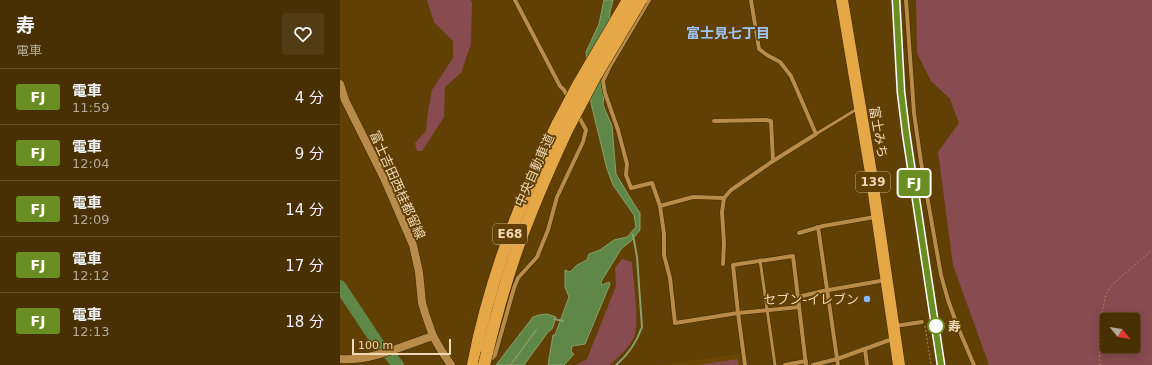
<!DOCTYPE html>
<html lang="ja">
<head>
<meta charset="utf-8">
<style>
	body { margin:0; font-family:"DejaVu Sans","Noto Sans JP",sans-serif; background:#523c13; color:#f1f3f6; height:100vh; display:flex; flex-direction:column; font-size:15px; white-space:nowrap }
	* { box-sizing:border-box; margin:0 }
	p { font-size:13px; color:#b1a99a }
	.icon { flex:none; width:22px; height:22px; fill:none; stroke:currentColor; stroke-width:2; stroke-linecap:round; stroke-linejoin:round }
	.map { position:relative; flex:1; overflow:hidden }
	.sheet { display:flex; flex-direction:column; background:#483004; width:340px }
	.sheet>* { flex:none }
	.badge { padding:0 8px; border-radius:3px; font-size:14px; line-height:26px }
	.needle { width:26px; rotate:120deg }
	.fabs { position:absolute; left:760px; top:313px; display:grid; gap:8px }
	.fabs a { display:grid; place-items:center; width:40px; height:40px; border-radius:4px; background:#483004; box-shadow:0 2px 10px #0003,0 0 0 1px #604b26; font-size:20px }
	.scale { position:absolute; left:12px; bottom:10px; width:99px; box-sizing:border-box; padding-left:4px; border:2px solid #f1d9b8; border-top:0; font-size:11px; line-height:14px; white-space:nowrap; color:#f1d9b8; -webkit-text-stroke:3px #604005; paint-order:stroke }
	.map>.badge { position:absolute; translate:-50% -50%; box-shadow:0 0 0 2px #fff }
	.round { display:grid; place-items:center; flex:none; width:42px; height:42px; border-radius:4px; background:#523c13 }
	.overview { display:flex; align-items:center; justify-content:space-between; height:68px; padding:0 16px }
	h1 { font-size:19px; font-weight:700; line-height:30px }
	ul { padding:0; list-style:none }
	li { display:flex; align-items:center; gap:12px; height:56px; padding:0 16px; border-top:1px solid #604b26 }
	li div { flex:1 }
	li b { display:block; font-size:15px }
	li em { font-style:normal }
	li .badge { min-width:44px; font-weight:700; text-align:center }
	main { display:flex; flex:1; min-height:0 }
	.map>svg:first-child { display:block }
	.built { fill:#6a4601 }
	.green { fill:#874b50; fill-rule:evenodd }
	.water { fill:#5f8748; stroke:#8ba06a }
	.lines { fill:none; stroke-linecap:round; stroke-linejoin:round }
	.stream { stroke:#8ba06a; stroke-width:2 }
	.river { stroke:#5f8748; stroke-width:12 }
	.lane-casing { stroke:#3f2802; stroke-width:4 }
	.street-casing { stroke:#3f2802; stroke-width:5 }
	.secondary-casing { stroke:#3f2802; stroke-width:9 }
	.highway-casing { stroke:#3f2802; stroke-width:13 }
	.path { stroke:#a68a5c; stroke-width:1; stroke-dasharray:2 2; stroke-linecap:butt }
	.lane { stroke:#ba8c49; stroke-width:3 }
	.street { stroke:#ba8c49; stroke-width:4 }
	.secondary { stroke:#ba8c49; stroke-width:8 }
	.highway { stroke:#e6a746; stroke-width:12 }
	.rail { stroke:#dac09b; stroke-width:2; stroke-dasharray:6 3; stroke-linecap:butt }
	.highway-bridge-casing { stroke:#3f2802; stroke-width:13; stroke-linecap:butt }
	.highway-bridge { stroke:#e6a746; stroke-width:12 }
	.line-casing { stroke:#fff; stroke-width:9 }
	.line { stroke:#6b8e23; stroke-width:6 }
	.poi-dot { fill:#88bafc; stroke:#604005; stroke-width:1.5 }
	.stop-dot { fill:#fff; stroke:#6b8e23; stroke-width:2 }
	.labels { text-anchor:middle; stroke-width:3.5; stroke-linejoin:round; paint-order:stroke }
	.shield { fill:#604005; stroke:#c6ab82; stroke-width:1 }
	.shield-label { font-size:12px; font-weight:bold; fill:#f1d9b8 }
	.street-label { font-size:13px; fill:#f1d9b8; stroke:#604005 }
	.poi-label { font-size:13px; fill:#f1d9b8; stroke:#604005; text-anchor:end }
	.stop-label { font-size:13px; font-weight:bold; fill:#f1d9b8; stroke:#604005; text-anchor:start }
	.neighbourhood-label { font-size:14px; font-weight:bold; fill:#9ec4f4; stroke:#604005 }
</style>
</head>
<body>
<main>
<section class="sheet">
<div class="overview"><div><h1>寿</h1><p>電車</p></div><a class="round"><svg class="icon" aria-label="heart" viewBox="0 0 24 24"><path d="M12 20l-8-8c-3-5 5-10 8-4 3-6 11-1 8 4z"/></svg></a></div>
<ul>
<li><span class="badge" style="background:#6b8e23;color:#fff">FJ</span><div><b>電車</b><p>11:59</p></div><em>4 分</em></li>
<li><span class="badge" style="background:#6b8e23;color:#fff">FJ</span><div><b>電車</b><p>12:04</p></div><em>9 分</em></li>
<li><span class="badge" style="background:#6b8e23;color:#fff">FJ</span><div><b>電車</b><p>12:09</p></div><em>14 分</em></li>
<li><span class="badge" style="background:#6b8e23;color:#fff">FJ</span><div><b>電車</b><p>12:12</p></div><em>17 分</em></li>
<li><span class="badge" style="background:#6b8e23;color:#fff">FJ</span><div><b>電車</b><p>12:13</p></div><em>18 分</em></li>
</ul>
</section>
<div class="map">
<svg width="812" height="365" viewBox="0 0 812 365">
	<rect width="100%" height="100%" fill="#604005"/>
	<path class="built" d="M400 354 402 365H320Z"/>
	<g class="green">
		<path d="M87 0H130L132 2 131 44 121 73 105 87 104 117 82 151H77L75 143 86 131 88 111 92 90 113 58V41L94 22Z"/>
		<path d="M576 0H812V365H649L613 265 598 152 619 123 610 99 591 81 577 53ZM767 320H793V346H767Z"/>
		<path d="M282 259 292 262C293 277 300 325 294 337 289 348 279 357 269 365H236L247 359 276 286 275 268Z"/>
		<path d="M398 359V365H358Z"/>
	</g>
	<g class="water">
		<path d="M264 0H273L270 12 263 105 272 126 276 174 292 201 300 213V230L291 241 281 249 261 282 262 285 269 282 270 284 245 344 232 346 231 352 234 354 224 365H208L213 335H215L229 297 225 287V270L230 272 237 265 247 260 249 254 260 250 274 240 287 237 296 227 294 215 273 185 267 169 251 103 246 52 259 24Z"/>
		<path d="M207 314 216 317 212 329 208 332 184 365H171L197 329 170 365H156L193 317 199 315Z"/>
	</g>
	<g class="lines">
		<g class="stream">
			<path d="M214 319 223 321"/>
			<path d="M276 365C288 355 297 341 302 327L297 257 293 235"/>
		</g>
		<path class="river" d="M0 286 39 345 49 354 58 365"/>
		<defs>
			<g id="lane">
				<path d="M476 134 517 109"/>
				<path d="M420 260 435 365"/>
			</g>
			<g id="street">
				<path d="M175 0 220 86 224 90 229 99"/>
				<path d="M309 0 270 66 263 81 265 93 278 130 287 164 286 175 291 188 312 183 320 206 353 197 384 198"/>
				<path d="M566 0 574 113 581 162 601 275 608 300 617 325 634 365"/>
				<path d="M374 121 426 120 431 121 433 161"/>
				<path d="M320 206 324 234V255L330 278 335 323 398 313 459 307"/>
				<path d="M478 227 498 365"/>
				<path d="M459 233 483 226 535 217"/>
				<path d="M383 264 384 243 382 212 384 198 391 190 433 161 476 134 451 76 440 62 427 55 419 49 411 0"/>
				<path d="M458 297 483 291 546 280"/>
				<path d="M555 326 582 322"/>
				<path d="M525 349 527 365"/>
				<path d="M147 360 152 358 155 355 174 288 178 278 197 257 208 230 217 197 243 142 246 130 238 115"/>
				<path d="M405 365 398 313 393 265 453 256 466 365"/>
				<path d="M445 365 466 361"/>
				<path d="M473 365 497 359 555 338"/>
			</g>
			<g id="secondary">
				<path d="M0 84 5 100 44 178 73 245 79 272 82 303 86 316 93 336 101 350 111 365"/>
				<path d="M0 359C29 362 65 345 93 336"/>
			</g>
			<g id="highway">
				<path d="M502 0 531 173 559 365"/>
				<path d="M147 353C155 320 164 287 175 255 190 212 208 171 227 130"/>
				<path d="M133 365C149 281 180 200 218 123"/>
			</g>
		</defs>
		<use href="#lane" class="lane-casing"/>
		<use href="#street" class="street-casing"/>
		<use href="#secondary" class="secondary-casing"/>
		<use href="#highway" class="highway-casing"/>
		<g class="path">
			<path d="M585 326 591 365"/>
			<path d="M760 365 759 340 760 322 766 294 773 284 812 250"/>
		</g>
		<use href="#lane" class="lane"/>
		<use href="#street" class="street"/>
		<use href="#secondary" class="secondary"/>
		<use href="#highway" class="highway"/>
		<path class="rail" d="M556 0 561 92 564 119 601 365"/>
		<defs>
			<g id="highway-bridge">
				<path d="M218 123 238 85 288 0"/>
				<path d="M227 130 255 77 301 0"/>
				<path d="M144 365 147 353"/>
			</g>
		</defs>
		<use href="#highway-bridge" class="highway-bridge-casing"/>
		<use href="#highway-bridge" class="highway-bridge"/>
	</g>
	<g class="lines">
		<defs>
			<path id="line" d="M556 0 561 92 566 133 601 365"/>
		</defs>
		<use href="#line" class="line-casing"/>
		<use href="#line" class="line"/>
	</g>
	<circle class="poi-dot" cx="527" cy="299" r="4"/>
	<circle class="stop-dot" cx="596" cy="326" r="8"/>
	<g class="labels">
		<g class="shield">
			<rect x="516" y="172" width="34" height="20" rx="3"/>
			<rect x="153" y="224" width="34" height="20" rx="3"/>
		</g>
		<g class="shield-label">
			<text x="533" y="186">139</text>
			<text x="170" y="238">E68</text>
		</g>
		<g class="street-label">
			<text transform="translate(539 132) rotate(80)" y="5">富士みち</text>
			<text transform="translate(194 170) rotate(-66)" y="5">中央自動車道</text>
			<text transform="translate(58 185) rotate(66)" y="5">富士吉田西桂都留線</text>
		</g>
		<g class="poi-label">
			<text x="519" y="304">セブン-イレブン</text>
		</g>
		<g class="stop-label">
			<text x="608" y="331">寿</text>
		</g>
		<g class="neighbourhood-label">
			<text x="388" y="38">富士見七丁目</text>
		</g>
	</g>
</svg>
<div class="fabs">
<a><svg class="needle" viewBox="-14 -14 28 28"><path d="M0-13l5 13h-10z" fill="#e53935"/><path d="M0 13l5-13h-10z" fill="#b1a99a"/></svg></a>
</div>
<div class="scale">100 m</div>
<b class="badge" style="left:574px;top:183px;background:#6b8e23;color:#fff">FJ</b>
</div>
</main>
</body>
</html>
